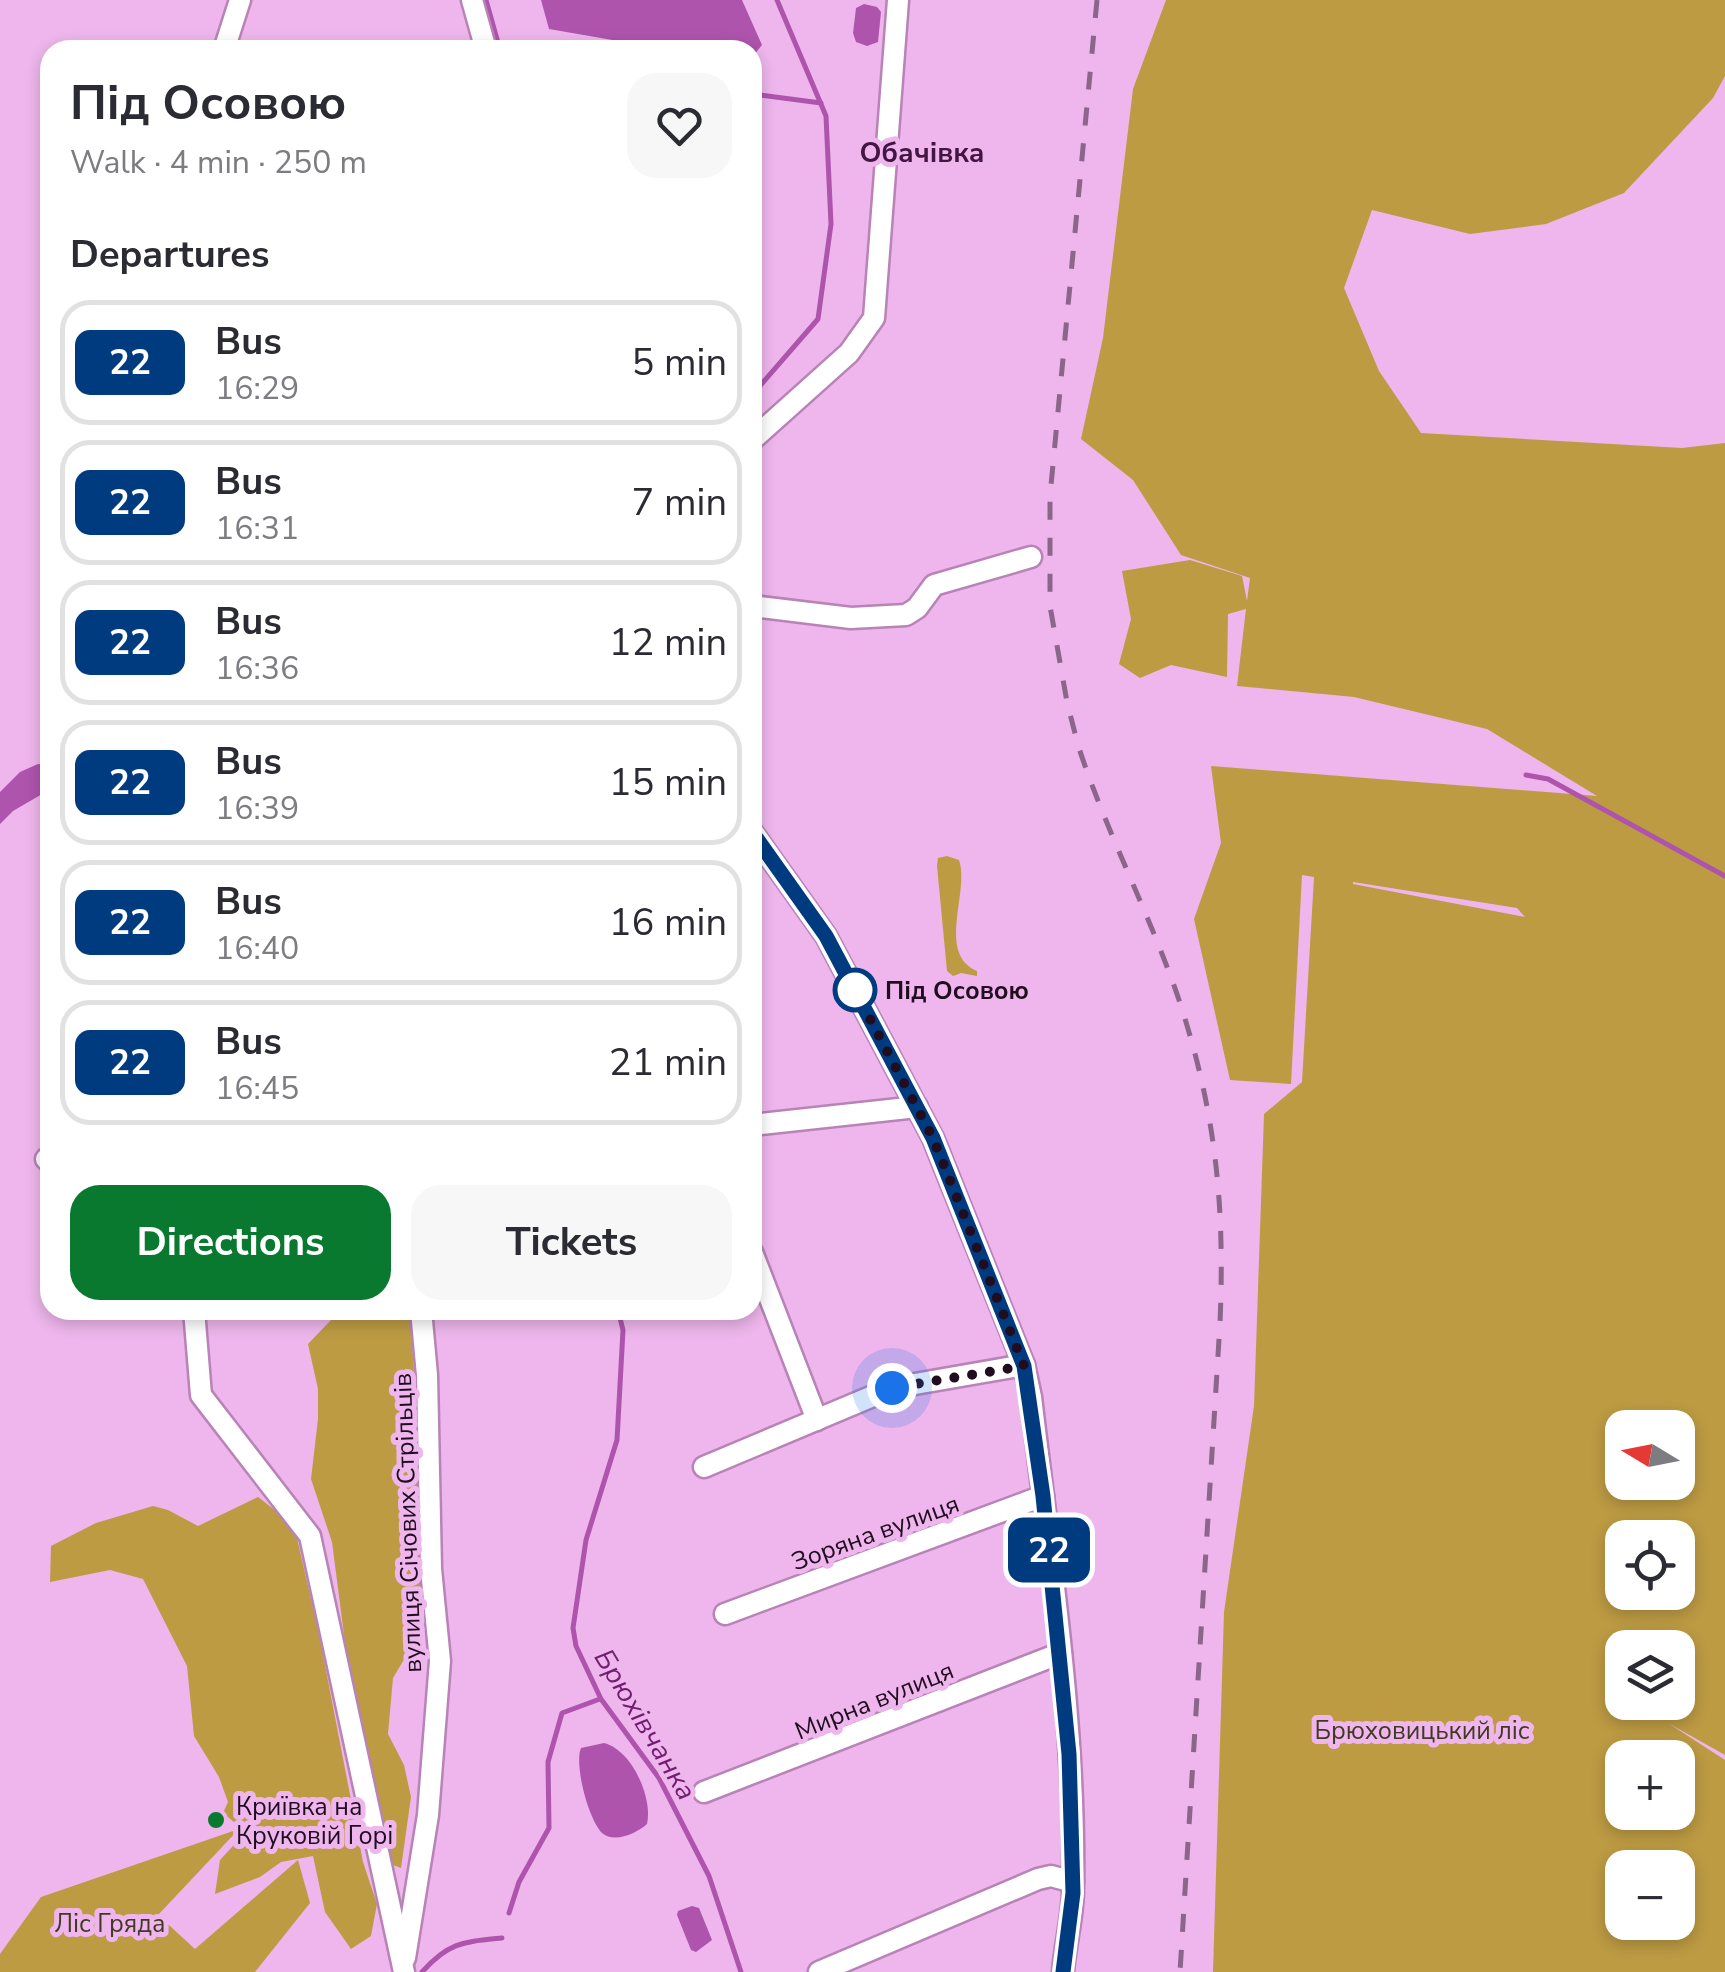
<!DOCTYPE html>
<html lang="en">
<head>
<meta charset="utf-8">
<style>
	body { margin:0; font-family:"Nunito Sans",sans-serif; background:#f7f7f7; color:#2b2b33; height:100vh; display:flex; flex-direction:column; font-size:38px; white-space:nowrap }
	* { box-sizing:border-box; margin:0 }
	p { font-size:32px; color:#7c7c81 }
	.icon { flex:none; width:55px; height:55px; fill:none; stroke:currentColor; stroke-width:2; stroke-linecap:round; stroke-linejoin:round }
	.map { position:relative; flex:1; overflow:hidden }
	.drawer { position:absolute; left:40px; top:40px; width:722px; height:1280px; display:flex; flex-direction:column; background:#fff; border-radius:30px; box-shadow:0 5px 15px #0003 }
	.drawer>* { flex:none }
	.badge { padding:0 20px; border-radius:15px; font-size:35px; line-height:65px }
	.needle { width:65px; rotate:280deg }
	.tools { position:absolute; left:1605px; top:1410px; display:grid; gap:20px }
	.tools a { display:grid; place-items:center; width:90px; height:90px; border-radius:20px; background:#fff; box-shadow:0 5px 15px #0003; font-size:50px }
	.you { position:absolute; width:50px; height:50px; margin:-25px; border:8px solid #fff; border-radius:50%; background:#1a73e8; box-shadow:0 0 0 15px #1a73e833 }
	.map>.badge { position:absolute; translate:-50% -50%; box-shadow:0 0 0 5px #fff }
	h2 { padding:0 30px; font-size:38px; line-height:90px }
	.round { display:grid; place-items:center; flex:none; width:105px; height:105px; border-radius:30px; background:#f7f7f7 }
	.overview { display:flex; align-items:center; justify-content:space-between; height:170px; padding:0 30px }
	h1 { font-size:48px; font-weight:700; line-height:75px }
	.primary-button { display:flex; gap:20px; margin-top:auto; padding:20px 30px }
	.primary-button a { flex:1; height:115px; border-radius:30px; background:#08792e; color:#fff; font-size:40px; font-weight:700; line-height:115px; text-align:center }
	.primary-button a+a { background:#f7f7f7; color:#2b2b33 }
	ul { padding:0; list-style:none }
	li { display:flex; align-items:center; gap:30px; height:125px; margin:0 20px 15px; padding:0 10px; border:5px solid #e1e1e2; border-radius:30px }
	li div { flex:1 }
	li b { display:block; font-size:38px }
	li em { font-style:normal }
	li .badge { min-width:110px; font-weight:700; text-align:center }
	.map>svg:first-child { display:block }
	.green { fill:#bd9b43; fill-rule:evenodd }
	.water { fill:#ae54ad }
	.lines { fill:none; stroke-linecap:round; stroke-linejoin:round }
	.stream { stroke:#ae54ad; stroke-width:5 }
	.minor-casing { stroke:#b883b6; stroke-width:25 }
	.minor { stroke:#fff; stroke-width:20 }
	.rail { stroke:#8b658a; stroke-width:5; stroke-dasharray:18 18; stroke-linecap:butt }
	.line-casing { stroke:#fff; stroke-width:22 }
	.line { stroke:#003b80; stroke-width:15 }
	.walk { stroke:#210d20; stroke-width:10; stroke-dasharray:0 18 }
	.stop-dot { fill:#fff; stroke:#003b80; stroke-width:5 }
	.poi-dot { fill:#08792e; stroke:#eeb6ec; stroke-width:4 }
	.labels { text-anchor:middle; stroke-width:10; stroke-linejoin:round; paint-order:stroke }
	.stop-label { font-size:25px; font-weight:bold; fill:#210d20; stroke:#eeb6ec; text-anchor:start }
	.street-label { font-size:25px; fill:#210d20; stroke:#eeb6ec }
	.park-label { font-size:25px; fill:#423922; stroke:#eeb6ec }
	.poi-label { font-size:25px; fill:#210d20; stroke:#eeb6ec; text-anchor:start }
	.neighbourhood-label { font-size:28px; font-weight:bold; fill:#421542; stroke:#eeb6ec }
	.water-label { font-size:28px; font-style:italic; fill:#701d71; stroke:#eeb6ec }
</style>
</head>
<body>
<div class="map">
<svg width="1725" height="1972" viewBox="0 0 1725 1972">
	<rect width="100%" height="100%" fill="#eeb6ec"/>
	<g class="green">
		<path d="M1166 0H1725V76L1713 98 1624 193 1546 224 1470 234 1372 210 1344 288 1379 371 1421 433 1682 448 1725 443V1755L1668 1723 1725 1760V1972H1213L1224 1612 1254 1406 1264 1114 1302 1082 1314 877 1302 875 1291 1084 1230 1080 1194 919 1221 843 1211 766 1597 796 1487 729 1354 697 1237 686 1246 609 1228 614 1227 677 1171 665 1140 678 1119 664 1131 619 1122 571 1190 560 1242 576 1247 601 1250 578 1181 555 1133 480 1081 439 1103 338 1133 89ZM1353 882 1517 908 1525 917 1353 884ZM1622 1428H1678V1482H1622ZM1622 1538H1678V1592H1622ZM1622 1648H1678V1702H1622ZM1622 1758H1678V1812H1622ZM1622 1868H1678V1922H1622Z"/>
		<path d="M947 856 959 860C970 892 936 953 977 971V976L961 973 953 976 947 971 937 866 938 858Z"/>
		<path d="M333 1310H410L423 1512 421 1631 393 1678 388 1734 404 1765 411 1797 401 1868 388 1863 351 1689 332 1542 311 1479 318 1419V1389L308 1344 331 1320Z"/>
		<path d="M258 1497 294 1525 319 1634 363 1862 377 1904 371 1936 351 1949 325 1912 313 1856 281 1862 260 1877 215 1894 220 1860 246 1832 223 1813 228 1802 219 1777 194 1736 187 1666 143 1579 110 1570 50 1582 51 1546 96 1523 153 1506 168 1510 198 1526Z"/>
		<path d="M239 1829 158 1915 195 1949 298 1860 310 1903 255 1972H0V1954L41 1897Z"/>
	</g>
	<g class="water">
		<path d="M541 0H742L762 45 753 56 752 50H670L549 29Z"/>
		<path d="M864 4 877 7 881 12 878 42 867 46 856 42 853 33 856 8Z"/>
		<path d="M38 764H44L49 790 13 811 0 824V792L20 772Z"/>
		<path d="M604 1743C632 1750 653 1798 647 1824 637 1833 614 1844 602 1833 588 1819 574 1764 581 1748Z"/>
		<path d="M692 1906 699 1908 712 1940 696 1952 691 1950 677 1915 678 1911Z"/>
	</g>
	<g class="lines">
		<g class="stream">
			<path d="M486 0 500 50"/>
			<path d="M752 94 821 103"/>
			<path d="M752 395 818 319 831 224 826 116 777 0"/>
			<path d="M1526 775 1548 779 1725 876"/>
			<path d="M618 1310 623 1330 617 1440 586 1540 573 1628 576 1646 601 1699 659 1778 709 1876 741 1972"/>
			<path d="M509 1913 519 1882 549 1828 548 1762 562 1713 600 1699"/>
			<path d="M422 1972C449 1942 463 1942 502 1938"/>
		</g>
		<defs>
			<g id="minor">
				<path d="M472 0 486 50"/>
				<path d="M224 50 240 0"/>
				<path d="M752 440 849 353 874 318 898 0"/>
				<path d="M752 606 851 618 906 615 917 608 934 585 1031 557"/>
				<path d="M752 832 826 936 933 1138 1024 1365 1031 1397C1050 1560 1076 1725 1073 1889 1073 1917 1065 1944 1063 1972"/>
				<path d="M752 1125 917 1107"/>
				<path d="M46 1159 50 1163"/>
				<path d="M752 1252 817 1420"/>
				<path d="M194 1310 201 1395 310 1536 404 1972"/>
				<path d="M704 1467 892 1388 1024 1365"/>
				<path d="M725 1614 1043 1496"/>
				<path d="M704 1792 1061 1653"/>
				<path d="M405 1958 428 1815 440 1661 431 1569 427 1375 421 1310"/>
				<path d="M819 1972 1038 1879 1051 1876 1073 1882"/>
			</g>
		</defs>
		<use href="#minor" class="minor-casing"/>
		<use href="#minor" class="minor"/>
		<path class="rail" d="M1097 0 1050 496V606L1067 702 1078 745C1106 832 1150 914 1179 1000 1216 1112 1225 1206 1220 1323L1180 1972"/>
	</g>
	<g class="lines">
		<defs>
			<path id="line" d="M752 832 826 936 933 1138 1024 1366 1043 1496 1069 1754 1073 1893 1063 1972"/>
		</defs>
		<use href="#line" class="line-casing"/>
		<use href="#line" class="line"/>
		<path class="walk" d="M855 990 850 981 933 1138 1024 1366 892 1388"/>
	</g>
	<circle class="stop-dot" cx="855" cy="990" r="20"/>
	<circle class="poi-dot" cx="216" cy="1820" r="10"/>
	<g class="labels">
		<g class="stop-label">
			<text x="885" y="999">Під Осовою</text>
		</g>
		<g class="street-label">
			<text transform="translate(407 1523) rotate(-92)" y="9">вулиця Січових Стрільців</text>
			<text transform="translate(875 1532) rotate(-20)" y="9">Зоряна вулиця</text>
			<text transform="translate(874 1700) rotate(-22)" y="9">Мирна вулиця</text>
		</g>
		<g class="park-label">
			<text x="1422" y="1739">Брюховицький ліс</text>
			<text x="110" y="1932">Ліс Гряда</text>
		</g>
		<g class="poi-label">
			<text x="236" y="1815">Криївка на<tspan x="236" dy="29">Круковій Горі</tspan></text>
		</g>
		<g class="neighbourhood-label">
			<text x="922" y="162">Обачівка</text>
		</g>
		<g class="water-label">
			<text transform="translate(646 1724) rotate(59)" y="10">Брюхівчанка</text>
		</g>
	</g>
</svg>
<div class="tools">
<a><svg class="needle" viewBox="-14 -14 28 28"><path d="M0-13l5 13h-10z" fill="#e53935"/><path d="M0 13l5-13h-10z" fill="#7c7c81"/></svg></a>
<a><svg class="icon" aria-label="locate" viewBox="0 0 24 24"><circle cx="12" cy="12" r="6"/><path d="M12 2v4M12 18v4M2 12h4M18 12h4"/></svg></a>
<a><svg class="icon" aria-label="layers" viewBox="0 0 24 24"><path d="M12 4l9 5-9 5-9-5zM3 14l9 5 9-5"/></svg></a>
<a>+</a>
<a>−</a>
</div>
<div class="you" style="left:892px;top:1388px"></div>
<b class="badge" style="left:1049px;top:1550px;background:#003b80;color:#fff">22</b>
<section class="drawer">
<div class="overview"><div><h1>Під Осовою</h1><p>Walk · 4 min · 250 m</p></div><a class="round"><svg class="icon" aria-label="heart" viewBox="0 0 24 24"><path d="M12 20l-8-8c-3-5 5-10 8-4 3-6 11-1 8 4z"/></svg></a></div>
<h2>Departures</h2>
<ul>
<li><span class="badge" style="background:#003b80;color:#fff">22</span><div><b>Bus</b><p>16:29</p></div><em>5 min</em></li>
<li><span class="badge" style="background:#003b80;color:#fff">22</span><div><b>Bus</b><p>16:31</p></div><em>7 min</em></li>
<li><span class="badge" style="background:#003b80;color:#fff">22</span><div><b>Bus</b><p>16:36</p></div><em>12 min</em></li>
<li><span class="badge" style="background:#003b80;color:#fff">22</span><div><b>Bus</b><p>16:39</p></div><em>15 min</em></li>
<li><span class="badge" style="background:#003b80;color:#fff">22</span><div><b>Bus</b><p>16:40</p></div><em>16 min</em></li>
<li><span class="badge" style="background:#003b80;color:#fff">22</span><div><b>Bus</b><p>16:45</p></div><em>21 min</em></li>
</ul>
<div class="primary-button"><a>Directions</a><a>Tickets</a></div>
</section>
</div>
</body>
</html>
